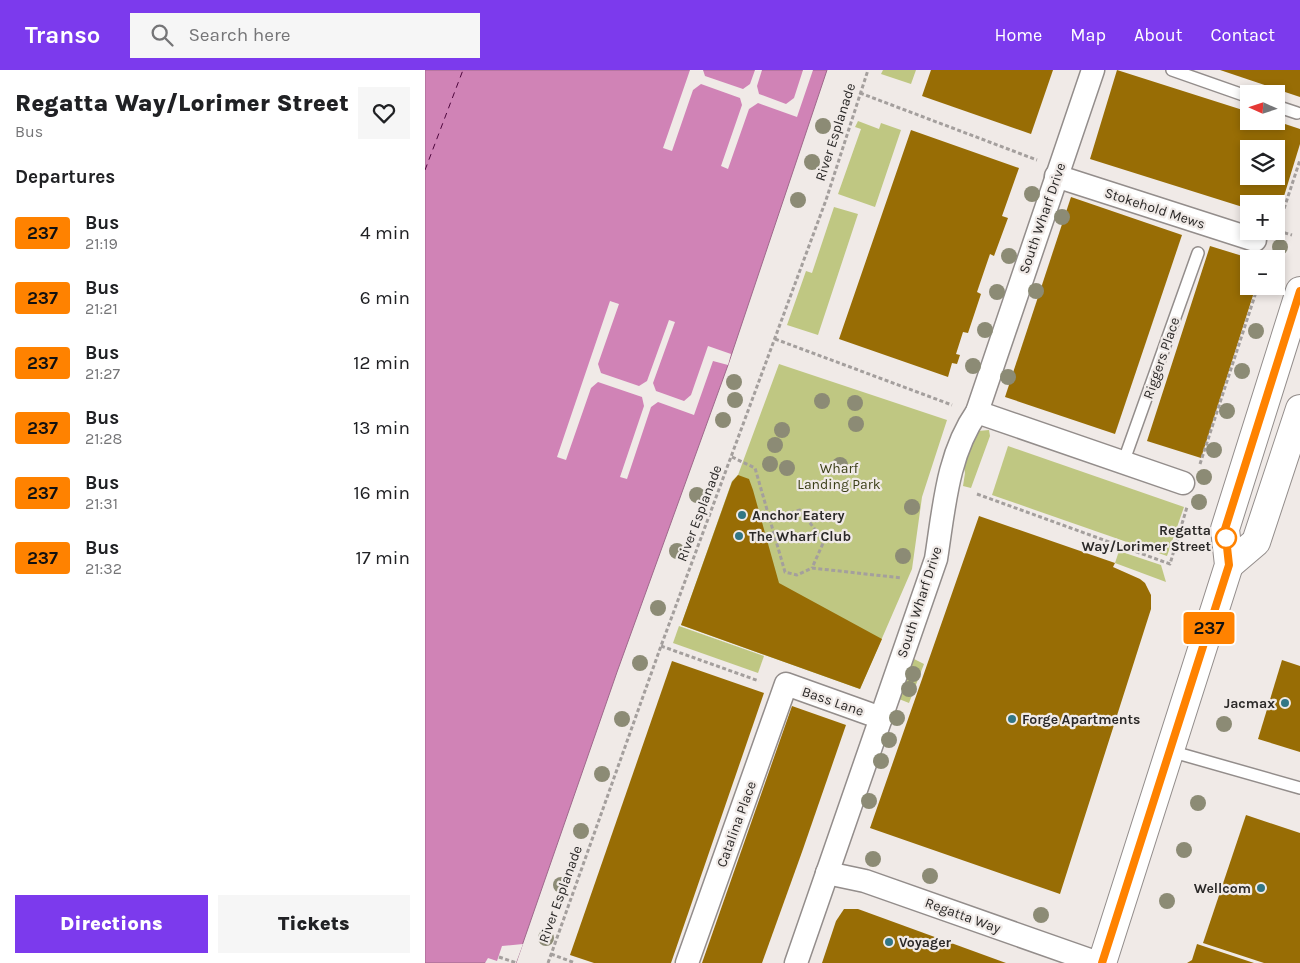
<!DOCTYPE html>
<html lang="en">
<head>
<meta charset="utf-8">
<style>
	body { margin:0; font-family:Karla,sans-serif; background:#f6f6f6; color:#202124; height:100vh; display:flex; flex-direction:column; font-size:19px; white-space:nowrap }
	* { box-sizing:border-box; margin:0 }
	p { font-size:16px; color:#757577 }
	.icon { flex:none; width:28px; height:28px; fill:none; stroke:currentColor; stroke-width:2; stroke-linecap:round; stroke-linejoin:round }
	.map { position:relative; flex:1; overflow:hidden }
	.side { display:flex; flex-direction:column; background:#fff; width:425px }
	.side>* { flex:none }
	.badge { padding:0 10px; border-radius:4px; font-size:18px; line-height:32px }
	.needle { width:32px; rotate:273deg }
	.buttons { position:absolute; left:815px; top:15px; display:grid; gap:10px }
	.buttons a { display:grid; place-items:center; width:45px; height:45px; border-radius:0px; background:#fff; box-shadow:0 2px 8px #0003; font-size:25px }
	.map>.badge { position:absolute; translate:-50% -50%; box-shadow:0 0 0 2px #fff }
	h2 { padding:0 15px; font-size:19px; line-height:45px }
	.round { display:grid; place-items:center; flex:none; width:52px; height:52px; border-radius:0px; background:#f6f6f6 }
	.head { display:flex; align-items:center; justify-content:space-between; height:85px; padding:0 15px }
	h1 { font-size:24px; font-weight:800; line-height:38px }
	.cta { display:flex; gap:10px; margin-top:auto; padding:10px 15px }
	.cta a { flex:1; height:58px; border-radius:0px; background:#7c3aed; color:#fff; font-size:20px; font-weight:800; line-height:58px; text-align:center }
	.cta a+a { background:#f6f6f6; color:#202124 }
	ul { padding:0; list-style:none }
	li { display:flex; align-items:center; gap:15px; height:65px; padding:0 15px }
	li div { flex:1 }
	li b { display:block; font-size:19px }
	li em { font-style:normal }
	li .badge { min-width:55px; font-weight:700; text-align:center }
	header { display:flex; align-items:center; gap:30px; box-sizing:border-box; height:70px; padding:0 25px; background:#7c3aed; color:#fff }
	header strong { font-size:24px }
	nav { display:flex; gap:28px; margin-inline-start:auto; font-size:18px }
	.search { width:350px; height:45px; background:#f6f6f6; display:flex; align-items:center; gap:12px; box-sizing:border-box; padding:0 18px; border-radius:0px; color:#757577; font-size:19px }
	main { display:flex; flex:1; min-height:0 }
	.map>svg:first-child { display:block }
	.green { fill:#bfc782 }
	.water { fill:#d083b6; stroke:#9e688b }
	.pier { fill:#f0eae7 }
	.lines { fill:none; stroke-linecap:round; stroke-linejoin:round }
	.ferry { stroke:#4e073d; stroke-width:1; stroke-dasharray:6 5; stroke-linecap:butt }
	.building { fill:#986d05; fill-rule:evenodd }
	.service-casing { stroke:#938d8b; stroke-width:14 }
	.minor-casing { stroke:#938d8b; stroke-width:25 }
	.secondary-casing { stroke:#938d8b; stroke-width:30 }
	.path { stroke:#a49f9d; stroke-width:3; stroke-dasharray:4 2.5; stroke-linecap:butt }
	.service { stroke:#fff; stroke-width:11 }
	.minor { stroke:#fff; stroke-width:22 }
	.secondary { stroke:#fff; stroke-width:28 }
	.tree { fill:#8c8b75 }
	.line-casing { stroke:#fff; stroke-width:11 }
	.line { stroke:#ff8200; stroke-width:8 }
	.poi-dot { fill:#327685; stroke:#f0eae7; stroke-width:2 }
	.stop-dot { fill:#fff; stroke:#ff8200; stroke-width:2.5 }
	.labels { text-anchor:middle; stroke-width:4.5; stroke-linejoin:round; paint-order:stroke }
	.street-label { font-size:14px; fill:#2b2928; stroke:#f0eae7 }
	.park-label { font-size:14px; fill:#3a3e17; stroke:#f0eae7 }
	.poi-label { font-size:14px; font-weight:bold; fill:#2b2928; stroke:#f0eae7; text-anchor:start }
	.stop-label { font-size:14px; font-weight:bold; fill:#2b2928; stroke:#f0eae7; text-anchor:end }
</style>
</head>
<body>
<header>
<strong>Transo</strong>
<div class="search"><svg class="icon" aria-label="search" viewBox="0 0 24 24"><circle cx="10" cy="10" r="6"/><path d="M15 15l6 6"/></svg>Search here</div>
<nav><a>Home</a><a>Map</a><a>About</a><a>Contact</a></nav>
</header>
<main>
<section class="side">
<div class="head"><div><h1>Regatta Way/Lorimer Street</h1><p>Bus</p></div><a class="round"><svg class="icon" aria-label="heart" viewBox="0 0 24 24"><path d="M12 20l-8-8c-3-5 5-10 8-4 3-6 11-1 8 4z"/></svg></a></div>
<h2>Departures</h2>
<ul>
<li><span class="badge" style="background:#ff8200;color:#111">237</span><div><b>Bus</b><p>21:19</p></div><em>4 min</em></li>
<li><span class="badge" style="background:#ff8200;color:#111">237</span><div><b>Bus</b><p>21:21</p></div><em>6 min</em></li>
<li><span class="badge" style="background:#ff8200;color:#111">237</span><div><b>Bus</b><p>21:27</p></div><em>12 min</em></li>
<li><span class="badge" style="background:#ff8200;color:#111">237</span><div><b>Bus</b><p>21:28</p></div><em>13 min</em></li>
<li><span class="badge" style="background:#ff8200;color:#111">237</span><div><b>Bus</b><p>21:31</p></div><em>16 min</em></li>
<li><span class="badge" style="background:#ff8200;color:#111">237</span><div><b>Bus</b><p>21:32</p></div><em>17 min</em></li>
</ul>
<div class="cta"><a>Directions</a><a>Tickets</a></div>
</section>
<div class="map">
<svg width="875" height="893" viewBox="0 0 875 893">
	<rect width="100%" height="100%" fill="#f0eae7"/>
	<g class="green">
		<path d="M458 0H491L486 14 456 4Z"/>
		<path d="M433 51 454 59 456 53 476 60 450 137 413 124 436 59 430 57Z"/>
		<path d="M409 137 433 144 393 265 362 255 381 201 387 203Z"/>
		<path d="M354 294 522 350 497 427 487 499 435 619 256 555 307 411 313 405Z"/>
		<path d="M564 360 565 366 546 418 538 416 540 403 538 390 553 361Z"/>
		<path d="M583 376 759 437 742 486 567 425Z"/>
		<path d="M694 481 736 495 741 512 690 493Z"/>
		<path d="M254 556 339 586 333 603 248 573Z"/>
		<path d="M489 589 499 594 484 633 474 629Z"/>
	</g>
	<path class="water" d="M0 0H402L303 295 192 602 91 893H0Z"/>
	<g class="pier">
		<path d="M265 0H278L280 6 318 19 325 14 330 0H337L332 16 334 24 361 34 369 28 378 0H388L372 47 333 33 324 39 303 99 296 96 317 35 315 28 276 14 268 20 247 81 238 78Z"/>
		<path d="M185 231 194 234 173 294 176 303 214 316 222 311 244 250 250 252 228 313 231 321 259 331 266 325 283 276 306 284 303 295 288 291 269 345 233 332 226 337 202 409 195 407 219 336 217 327 173 312 166 318 141 390 132 387Z"/>
		<path d="M98 874 91 893H60L63 888 72 891 77 876Z"/>
	</g>
	<g class="lines">
		<path class="ferry" d="M0 100 38 0"/>
	</g>
	<g class="building">
		<path d="M506 0H628L606 64 497 26Z"/>
		<path d="M692 0 824 42V51H851L875 59V74L852 149 851 134H824V139L665 89ZM824 79H851V106H824Z"/>
		<path d="M795 0H875V27Z"/>
		<path d="M486 60 594 98 577 146 583 148 569 186 565 184 552 222 556 224 543 263 538 262 531 284 535 285 532 294 527 293 523 307 414 269Z"/>
		<path d="M646 127 757 165 690 364 580 327Z"/>
		<path d="M785 176 824 188V216H831L776 388 722 371Z"/>
		<path d="M313 405 324 409 328 420 354 513 457 569 435 619 256 555 307 412Z"/>
		<path d="M554 446 690 493 688 497 715 509 720 513 726 525V539L635 824 445 758Z"/>
		<path d="M857 590 875 596V682L833 669Z"/>
		<path d="M247 591 339 623 246 893H169L145 885Z"/>
		<path d="M367 636 421 655 377 782 337 893H277Z"/>
		<path d="M821 745 875 763V893H839L778 873Z"/>
		<path d="M419 839H433L581 893H397L411 851Z"/>
		<path d="M772 874 829 893H762L767 890Z"/>
	</g>
	<g class="lines">
		<defs>
			<g id="service">
				<path d="M747 0 824 27"/>
				<path d="M851 36 872 43"/>
				<path d="M698 393 773 183"/>
				<path d="M745 681 875 718"/>
			</g>
			<g id="minor">
				<path d="M631 106 830 170"/>
				<path d="M552 342 758 413"/>
				<path d="M402 803 440 811 673 893"/>
				<path d="M262 893 361 614 456 648"/>
				<path d="M371 893 511 489C519 439 522 385 552 342L668 0"/>
			</g>
			<g id="secondary">
				<path d="M804 495 831 472 875 339"/>
				<path d="M677 893 804 495 800 459 875 221"/>
			</g>
		</defs>
		<use href="#service" class="service-casing"/>
		<use href="#minor" class="minor-casing"/>
		<use href="#secondary" class="secondary-casing"/>
		<g class="path">
			<path d="M435 23 612 90"/>
			<path d="M853 157 875 90"/>
			<path d="M853 161 867 165"/>
			<path d="M851 193 858 195"/>
			<path d="M350 269 527 335"/>
			<path d="M307 387 330 398 360 502 372 505 387 498 477 508"/>
			<path d="M775 394 833 216"/>
			<path d="M552 424 745 494 762 437"/>
			<path d="M347 449 375 440 399 471 387 498"/>
			<path d="M236 576 334 611"/>
			<path d="M126 884 150 893"/>
			<path d="M74 887 92 893"/>
			<path d="M123 893 236 576 401 130 443 0"/>
		</g>
		<use href="#service" class="service"/>
		<use href="#minor" class="minor"/>
		<use href="#secondary" class="secondary"/>
	</g>
	<g class="tree">
		<circle cx="398" cy="56" r="8"/>
		<circle cx="387" cy="92" r="8"/>
		<circle cx="607" cy="124" r="8"/>
		<circle cx="373" cy="130" r="8"/>
		<circle cx="637" cy="147" r="8"/>
		<circle cx="855" cy="177" r="8"/>
		<circle cx="584" cy="186" r="8"/>
		<circle cx="611" cy="221" r="8"/>
		<circle cx="572" cy="222" r="8"/>
		<circle cx="560" cy="260" r="8"/>
		<circle cx="831" cy="261" r="8"/>
		<circle cx="548" cy="296" r="8"/>
		<circle cx="817" cy="301" r="8"/>
		<circle cx="583" cy="307" r="8"/>
		<circle cx="309" cy="312" r="8"/>
		<circle cx="310" cy="330" r="8"/>
		<circle cx="397" cy="331" r="8"/>
		<circle cx="430" cy="333" r="8"/>
		<circle cx="802" cy="341" r="8"/>
		<circle cx="298" cy="350" r="8"/>
		<circle cx="431" cy="354" r="8"/>
		<circle cx="357" cy="360" r="8"/>
		<circle cx="350" cy="375" r="8"/>
		<circle cx="789" cy="380" r="8"/>
		<circle cx="345" cy="394" r="8"/>
		<circle cx="415" cy="395" r="8"/>
		<circle cx="362" cy="398" r="8"/>
		<circle cx="779" cy="407" r="8"/>
		<circle cx="272" cy="425" r="8"/>
		<circle cx="774" cy="432" r="8"/>
		<circle cx="487" cy="437" r="8"/>
		<circle cx="252" cy="481" r="8"/>
		<circle cx="478" cy="486" r="8"/>
		<circle cx="233" cy="538" r="8"/>
		<circle cx="215" cy="593" r="8"/>
		<circle cx="488" cy="604" r="8"/>
		<circle cx="484" cy="619" r="8"/>
		<circle cx="472" cy="648" r="8"/>
		<circle cx="197" cy="649" r="8"/>
		<circle cx="799" cy="654" r="8"/>
		<circle cx="464" cy="670" r="8"/>
		<circle cx="456" cy="691" r="8"/>
		<circle cx="177" cy="704" r="8"/>
		<circle cx="444" cy="731" r="8"/>
		<circle cx="773" cy="733" r="8"/>
		<circle cx="156" cy="761" r="8"/>
		<circle cx="759" cy="780" r="8"/>
		<circle cx="448" cy="789" r="8"/>
		<circle cx="505" cy="806" r="8"/>
		<circle cx="136" cy="815" r="8"/>
		<circle cx="742" cy="831" r="8"/>
		<circle cx="616" cy="845" r="8"/>
		<circle cx="121" cy="868" r="8"/>
	</g>
	<g class="lines">
		<defs>
			<path id="line" d="M677 893 804 495 800 459 875 221"/>
		</defs>
		<use href="#line" class="line-casing"/>
		<use href="#line" class="line"/>
	</g>
	<g class="poi-dot">
		<circle cx="317" cy="445" r="5"/>
		<circle cx="314" cy="466" r="5"/>
		<circle cx="860" cy="633" r="5"/>
		<circle cx="587" cy="649" r="5"/>
		<circle cx="836" cy="818" r="5"/>
		<circle cx="464" cy="872" r="5"/>
	</g>
	<circle class="stop-dot" cx="801" cy="468" r="10"/>
	<g class="labels">
		<g class="street-label">
			<text transform="translate(410 62) rotate(-72)" y="5">River Esplanade</text>
			<text transform="translate(730 138) rotate(18)" y="5">Stokehold Mews</text>
			<text transform="translate(617 148) rotate(-71)" y="5">South Wharf Drive</text>
			<text transform="translate(736 288) rotate(-71)" y="5">Riggers Place</text>
			<text transform="translate(274 443) rotate(-69)" y="5">River Esplanade</text>
			<text transform="translate(494 532) rotate(-72)" y="5">South Wharf Drive</text>
			<text transform="translate(408 631) rotate(19)" y="5">Bass Lane</text>
			<text transform="translate(311 754) rotate(-70)" y="5">Catalina Place</text>
			<text transform="translate(135 824) rotate(-70)" y="5">River Esplanade</text>
			<text transform="translate(538 845) rotate(20)" y="5">Regatta Way</text>
		</g>
		<g class="park-label">
			<text x="414" y="403">Wharf<tspan x="414" dy="16">Landing Park</tspan></text>
		</g>
		<g class="poi-label">
			<text x="327" y="450">Anchor Eatery</text>
			<text x="324" y="471">The Wharf Club</text>
			<text x="850" y="638" text-anchor="end">Jacmax</text>
			<text x="597" y="654">Forge Apartments</text>
			<text x="826" y="823" text-anchor="end">Wellcom</text>
			<text x="474" y="877">Voyager</text>
		</g>
		<g class="stop-label">
			<text x="786" y="465">Regatta<tspan x="786" dy="16">Way/Lorimer Street</tspan></text>
		</g>
	</g>
</svg>
<div class="buttons">
<a><svg class="needle" viewBox="-14 -14 28 28"><path d="M0-13l5 13h-10z" fill="#e53935"/><path d="M0 13l5-13h-10z" fill="#757577"/></svg></a>
<a><svg class="icon" aria-label="layers" viewBox="0 0 24 24"><path d="M12 4l9 5-9 5-9-5zM3 14l9 5 9-5"/></svg></a>
<a>+</a>
<a>−</a>
</div>
<b class="badge" style="left:784px;top:558px;background:#ff8200;color:#111">237</b>
</div>
</main>
</body>
</html>
